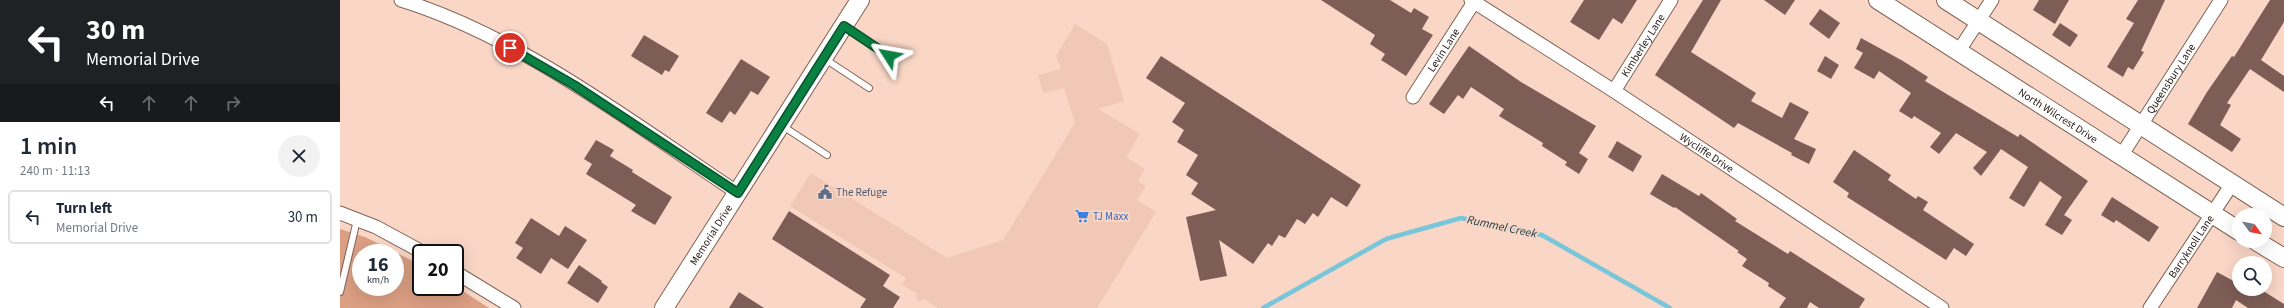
<!DOCTYPE html>
<meta charset="utf-8">
<style>
body{margin:0;font-family:"Source Sans 3",sans-serif;background:#f2f2f3;color:#1f2937;height:100vh;display:flex;flex-direction:column;font-size:15px;white-space:nowrap}
*{box-sizing:border-box;margin:0}
p{font-size:13px;color:#747a83}
.icon{flex:none;width:22px;height:22px;fill:none;stroke:currentColor;stroke-width:2;stroke-linecap:round;stroke-linejoin:round}
.map{position:relative;flex:1;overflow:hidden}
.side{display:flex;flex-direction:column;background:#fff;width:340px}
.side>*{flex:none}
.banner{background:#202124;color:#fff;overflow:hidden}
.needle{width:26px;rotate:123deg}
.tools{position:absolute;left:1892px;top:208px;display:grid;gap:8px}
.tools a{display:grid;place-items:center;width:40px;height:40px;border-radius:50%;background:#fff;box-shadow:0 4px 16px #0002;font-size:20px}
.speed{position:absolute;left:12px;top:244px;display:flex;gap:8px;font-size:20px;font-weight:700;text-align:center}
.speed>*{display:grid;place-content:center;width:52px;height:52px;border-radius:50%;background:#fff;box-shadow:0 4px 16px #0002;line-height:1}
.speed small{font-size:10px;font-weight:400}
.speed .limit{border:2px solid #111;border-radius:6px;background:#fff;color:#111}
.pin{position:absolute;display:grid;place-items:center;width:34px;height:34px;color:#fff;margin:-17px;border:2px solid #fff;border-radius:50%;box-shadow:0 1px 4px #0007}
.me{position:absolute;width:44px;margin:-22px;rotate:304deg;stroke-linejoin:round;filter:drop-shadow(0 0 3px #0008)}
.turn{display:flex;align-items:center;gap:14px;height:84px;padding:0 20px;font-size:18px}
.turn .icon{width:52px;height:52px;stroke-width:2.5}
.turn b{display:block;font-size:28px;line-height:34px}
.lanes{display:flex;align-items:center;height:38px;padding:0 20px;background:#0003;justify-content:center;gap:20px;direction:ltr}
.lanes .off{opacity:.35}
.round{display:grid;place-items:center;flex:none;width:42px;height:42px;border-radius:21px;background:#f2f2f3}
.summary{display:flex;align-items:center;justify-content:space-between;height:68px;padding:0 20px}
h1{font-size:24px;font-weight:600;line-height:30px}
ul{padding:0;list-style:none}
li{display:flex;align-items:center;gap:12px;height:54px;margin:0 8px 6px;padding:0 12px;border:2px solid #e0e1e3;border-radius:6px}
li div{flex:1}
li b{display:block;font-size:15px}
li em{font-style:normal}
main{display:flex;flex:1;min-height:0}
.map>svg:first-child{display:block}
</style>
<main>
<section class="side">
<div class="banner">
<div class="turn"><svg class="icon" aria-label="left" viewBox="0 0 24 24"><path d="M17 20v-9H6M10 6l-5 5 5 5"/></svg><div><b>30 m</b>Memorial Drive</div></div>
<div class="lanes"><svg class="icon" aria-label="left" viewBox="0 0 24 24"><path d="M17 20v-9H6M10 6l-5 5 5 5"/></svg><svg class="icon off" aria-label="ahead" viewBox="0 0 24 24"><path d="M12 20V5M6 11l6-6 6 6"/></svg><svg class="icon off" aria-label="ahead" viewBox="0 0 24 24"><path d="M12 20V5M6 11l6-6 6 6"/></svg><svg class="icon off" aria-label="right" viewBox="0 0 24 24"><path d="M7 20v-9h11M14 6l5 5-5 5"/></svg></div>
</div>
<div class="summary"><div><h1>1 min</h1><p>240 m · 11:13</p></div><a class="round"><svg class="icon" aria-label="close" viewBox="0 0 24 24"><path d="M6 6l12 12M18 6L6 18"/></svg></a></div>
<ul>
<li><svg class="icon" aria-label="left" viewBox="0 0 24 24"><path d="M17 20v-9H6M10 6l-5 5 5 5"/></svg><div><b>Turn left</b><p>Memorial Drive</p></div><em>30 m</em></li>
</ul>
</section>
<div class="map">
<svg width="1944" height="308" viewBox="0 0 1944 308">
<rect width="100%" height="100%" fill="#f9d6c6"/>
<path fill="#f1c8b5" d="M735,24L767,44L784,101L758,109L800,134L786,157L805,169L798,181L806,186L797,200L816,212L757,308H598L584,299L578,301L576,293L562,285L566,278L450,206L471,173L607,258L663,240L735,123L724,88L703,93L698,75L721,69L716,56Z"/>
<path fill="#db9f83" fill-rule="evenodd" d="M0,229L25,237L81,265V287L115,286L149,308H0ZM21,253H55V287H21Z"/>
<g fill="none" stroke-linecap="round" stroke-linejoin="round">
<path stroke="#77c6da" stroke-width="4.5" d="M923,308L1046,239L1121,218L1202,235L1330,308"/>
</g>
<g fill="#7d5d56">
<path d="M981,0H1050L1071,13L1074,8L1089,17L1082,29L1093,35L1066,76L1041,60L1045,54L1030,44L1035,35Z"/>
<path d="M1244,0H1297L1282,24L1273,18L1259,40L1230,22Z"/>
<path d="M1363,0H1381L1351,52L1416,93L1411,101L1442,118L1450,102L1469,112L1454,139L1476,149L1469,164L1451,155L1452,153L1398,123L1394,128L1315,75Z"/>
<path d="M1424,0H1455L1445,15Z"/>
<path d="M1699,0H1729L1715,24L1693,10Z"/>
<path d="M1798,0H1825L1801,51L1804,52L1793,70L1788,67L1783,77L1767,67L1794,23L1786,19Z"/>
<path d="M1930,0H1944V22L1921,60L1944,76V92L1910,69L1887,103L1891,105L1880,125L1901,139L1892,152L1848,124L1867,92L1892,56L1894,57Z"/>
<path d="M1480,9L1500,23L1489,39L1469,24Z"/>
<path d="M1720,23L1738,35L1730,47L1712,35Z"/>
<path d="M304,35L339,56L329,72L325,70L322,75L291,56Z"/>
<path d="M1521,38L1563,61L1588,77L1585,81L1640,114L1678,137L1680,134L1748,181L1724,215L1732,220L1722,235L1705,225L1722,197L1700,181L1684,207L1669,198L1688,167L1661,149L1641,176L1633,168L1647,152L1616,133L1599,154L1590,147L1601,133L1574,116L1572,119L1559,111L1571,93L1539,71L1534,79L1514,68L1523,53L1516,49Z"/>
<path d="M1129,46L1181,82L1256,126L1239,153L1248,159L1239,174L1225,165L1227,162L1202,146L1203,143L1159,116L1164,109L1131,87L1123,99L1118,95L1104,114L1089,104Z"/>
<path d="M821,56L1021,185L1007,207L991,197L978,217L973,213L965,224L957,219L945,238L939,235L932,246L928,243L913,264L879,240L887,276L860,281L846,217L876,210L851,194L858,183L846,175L858,155L837,142L844,130L832,122L845,103L806,78Z"/>
<path d="M1485,56L1499,65L1491,79L1477,71Z"/>
<path d="M401,59L430,77L418,95L411,91L395,115L390,111L382,123L366,113Z"/>
<path d="M256,140L274,150L270,156L293,170L292,172L332,197L315,225L291,211L296,205L246,174L252,164L244,159Z"/>
<path d="M1277,141L1302,156L1293,172L1268,157Z"/>
<path d="M1514,150L1551,175L1548,180L1576,199L1578,196L1588,202L1583,210L1634,244L1626,256L1614,248L1606,260L1507,197L1509,193L1493,182Z"/>
<path d="M1322,174L1359,196L1361,193L1397,219L1395,221L1448,254L1450,251L1525,299L1519,308H1479L1470,302L1467,308H1439L1446,298L1428,286L1429,283L1402,266L1407,259L1397,252L1399,251L1335,207L1334,208L1310,194Z"/>
<path d="M1772,197L1819,227L1809,242L1776,220L1774,223L1761,215Z"/>
<path d="M449,211L550,275L543,286L560,297L553,308H520L526,299L432,239Z"/>
<path d="M191,218L219,236L225,226L247,240L228,269L211,258L201,274L176,258L183,248L175,243Z"/>
<path d="M239,265L262,281L261,282L268,287L258,303L227,283Z"/>
<path d="M1877,272L1899,284V289H1920L1944,304V308H1908L1896,300L1892,308H1857Z"/>
<path d="M399,292L424,308H389Z"/>
</g>
<g fill="none" stroke-linecap="round" stroke-linejoin="round">
<defs>
<g id="lane">
<path d="M506,27L549,57"/>
<path d="M485,59L529,88"/>
<path d="M441,125L487,155"/>
<path d="M0,292L17,220"/>
</g>
<g id="street">
<path d="M61,0C181,37 294,124 398,193"/>
<path id="s1" d="M1131,0L1274,91L1602,308"/>
<path d="M1618,52L1652,0"/>
<path id="s2" d="M1274,91L1331,0"/>
<path id="s3" d="M1073,97L1134,2"/>
<path id="s4" d="M1781,156L1881,0"/>
<path d="M0,213L36,227L84,253"/>
<path d="M115,272L174,308"/>
<path id="s5" d="M1810,308L1892,184"/>
</g>
<g id="secondary">
<path id="s6" d="M1538,0L1899,231"/>
<path d="M1606,0L1944,217"/>
<path d="M1916,241L1944,258"/>
<path id="s7" d="M324,308L520,0"/>
</g>
</defs>
<use href="#lane" stroke="#816456" stroke-width="8"/>
<use href="#street" stroke="#816456" stroke-width="15"/>
<use href="#secondary" stroke="#816456" stroke-width="20"/>
<use href="#lane" stroke="#fff" stroke-width="6"/>
<use href="#street" stroke="#fff" stroke-width="13"/>
<use href="#secondary" stroke="#fff" stroke-width="18"/>
</g>
<g fill="none" stroke-linecap="round" stroke-linejoin="round">
<defs>
<path id="route" d="M170,48L234,85L398,193L504,26L549,56"/>
</defs>
<use href="#route" stroke="#07532c" stroke-width="10"/>
<use href="#route" stroke="#0b8043" stroke-width="7"/>
</g>
<defs>
<symbol id="civic-bare" viewBox="-9 -9 18 18"><path d="M-.6-6.5H3V-4.5H.6V-3L4-1V1h2V6H-6V1h2V-1L-.6-3ZM-1.2 2.5V6h2.4V2.5Z" fill="#5c6f8a" stroke="#f9d6c6" stroke-width="2.5" paint-order="stroke"/></symbol>
<symbol id="supermarket-bare" viewBox="-9 -9 18 18"><path d="M-6-5.5h2.5l.6 2H6L4.5 2H-2.5L-4.4-4H-6ZM-1.5 3.2a1.3 1.3 0 1 0 .1 0ZM3 3.2a1.3 1.3 0 1 0 .1 0Z" fill="#3f7fe0" stroke="#f9d6c6" stroke-width="2.5" paint-order="stroke"/></symbol>
</defs>
<g fill-rule="evenodd">
<use href="#civic-bare" x="475" y="182" width="20" height="20"/>
<use href="#supermarket-bare" x="732" y="206" width="20" height="20"/>
</g>
<g text-anchor="middle" dominant-baseline="central" stroke-width="4" stroke-linejoin="round" paint-order="stroke">
<g font-size="11" fill="#2c201a" stroke="#f9d6c6">
<text stroke="none"><textPath href="#s2" startOffset="54">Kimberley Lane</textPath></text>
<text stroke="none"><textPath href="#s3" startOffset="56">Levin Lane</textPath></text>
<text stroke="none"><textPath href="#s4" startOffset="92">Queensbury Lane</textPath></text>
<text stroke="none"><textPath href="#s6" startOffset="214">North Wilcrest Drive</textPath></text>
<text stroke="none"><textPath href="#s1" startOffset="281">Wycliffe Drive</textPath></text>
<text stroke="none"><textPath href="#s7" startOffset="87">Memorial Drive</textPath></text>
<text stroke="none"><textPath href="#s5" startOffset="74">Barryknoll Lane</textPath></text>
</g>
<g font-size="11" fill="#4e5e75" stroke="#f9d6c6" text-anchor="start">
<text x="496" y="192">The Refuge</text>
</g>
<g font-size="11" fill="#366cbe" stroke="#f9d6c6" text-anchor="start">
<text x="753" y="216">TJ Maxx</text>
</g>
<g font-size="12" font-style="italic" fill="#143a42" stroke="#f9d6c6">
<text transform="translate(1162 227) rotate(12)">Rummel Creek</text>
</g>
</g>
</svg>
<div class="tools">
<a><svg class="needle" viewBox="-14 -14 28 28"><path d="M0-13l5 13h-10z" fill="#e53935"/><path d="M0 13l5-13h-10z" fill="#747a83"/></svg></a>
<a><svg class="icon" aria-label="search" viewBox="0 0 24 24"><circle cx="10" cy="10" r="6"/><path d="M15 15l6 6"/></svg></a>
</div>
<div class="speed"><div>16<small>km/h</small></div><div class="limit">20</div></div>
<div class="pin" style="left:170px;top:48px;background:#d93025"><svg class="icon" aria-label="arrive" viewBox="0 0 24 24"><path d="M6 21V4h12l-3 4 3 4H6"/></svg></div>
<svg class="me" style="left:549px;top:56px" viewBox="-20 -20 40 40"><path d="M0-17L14 15 0 8-14 15z" fill="#0b8043" stroke="#fff" stroke-width="4"/></svg>
</div>
</main>
